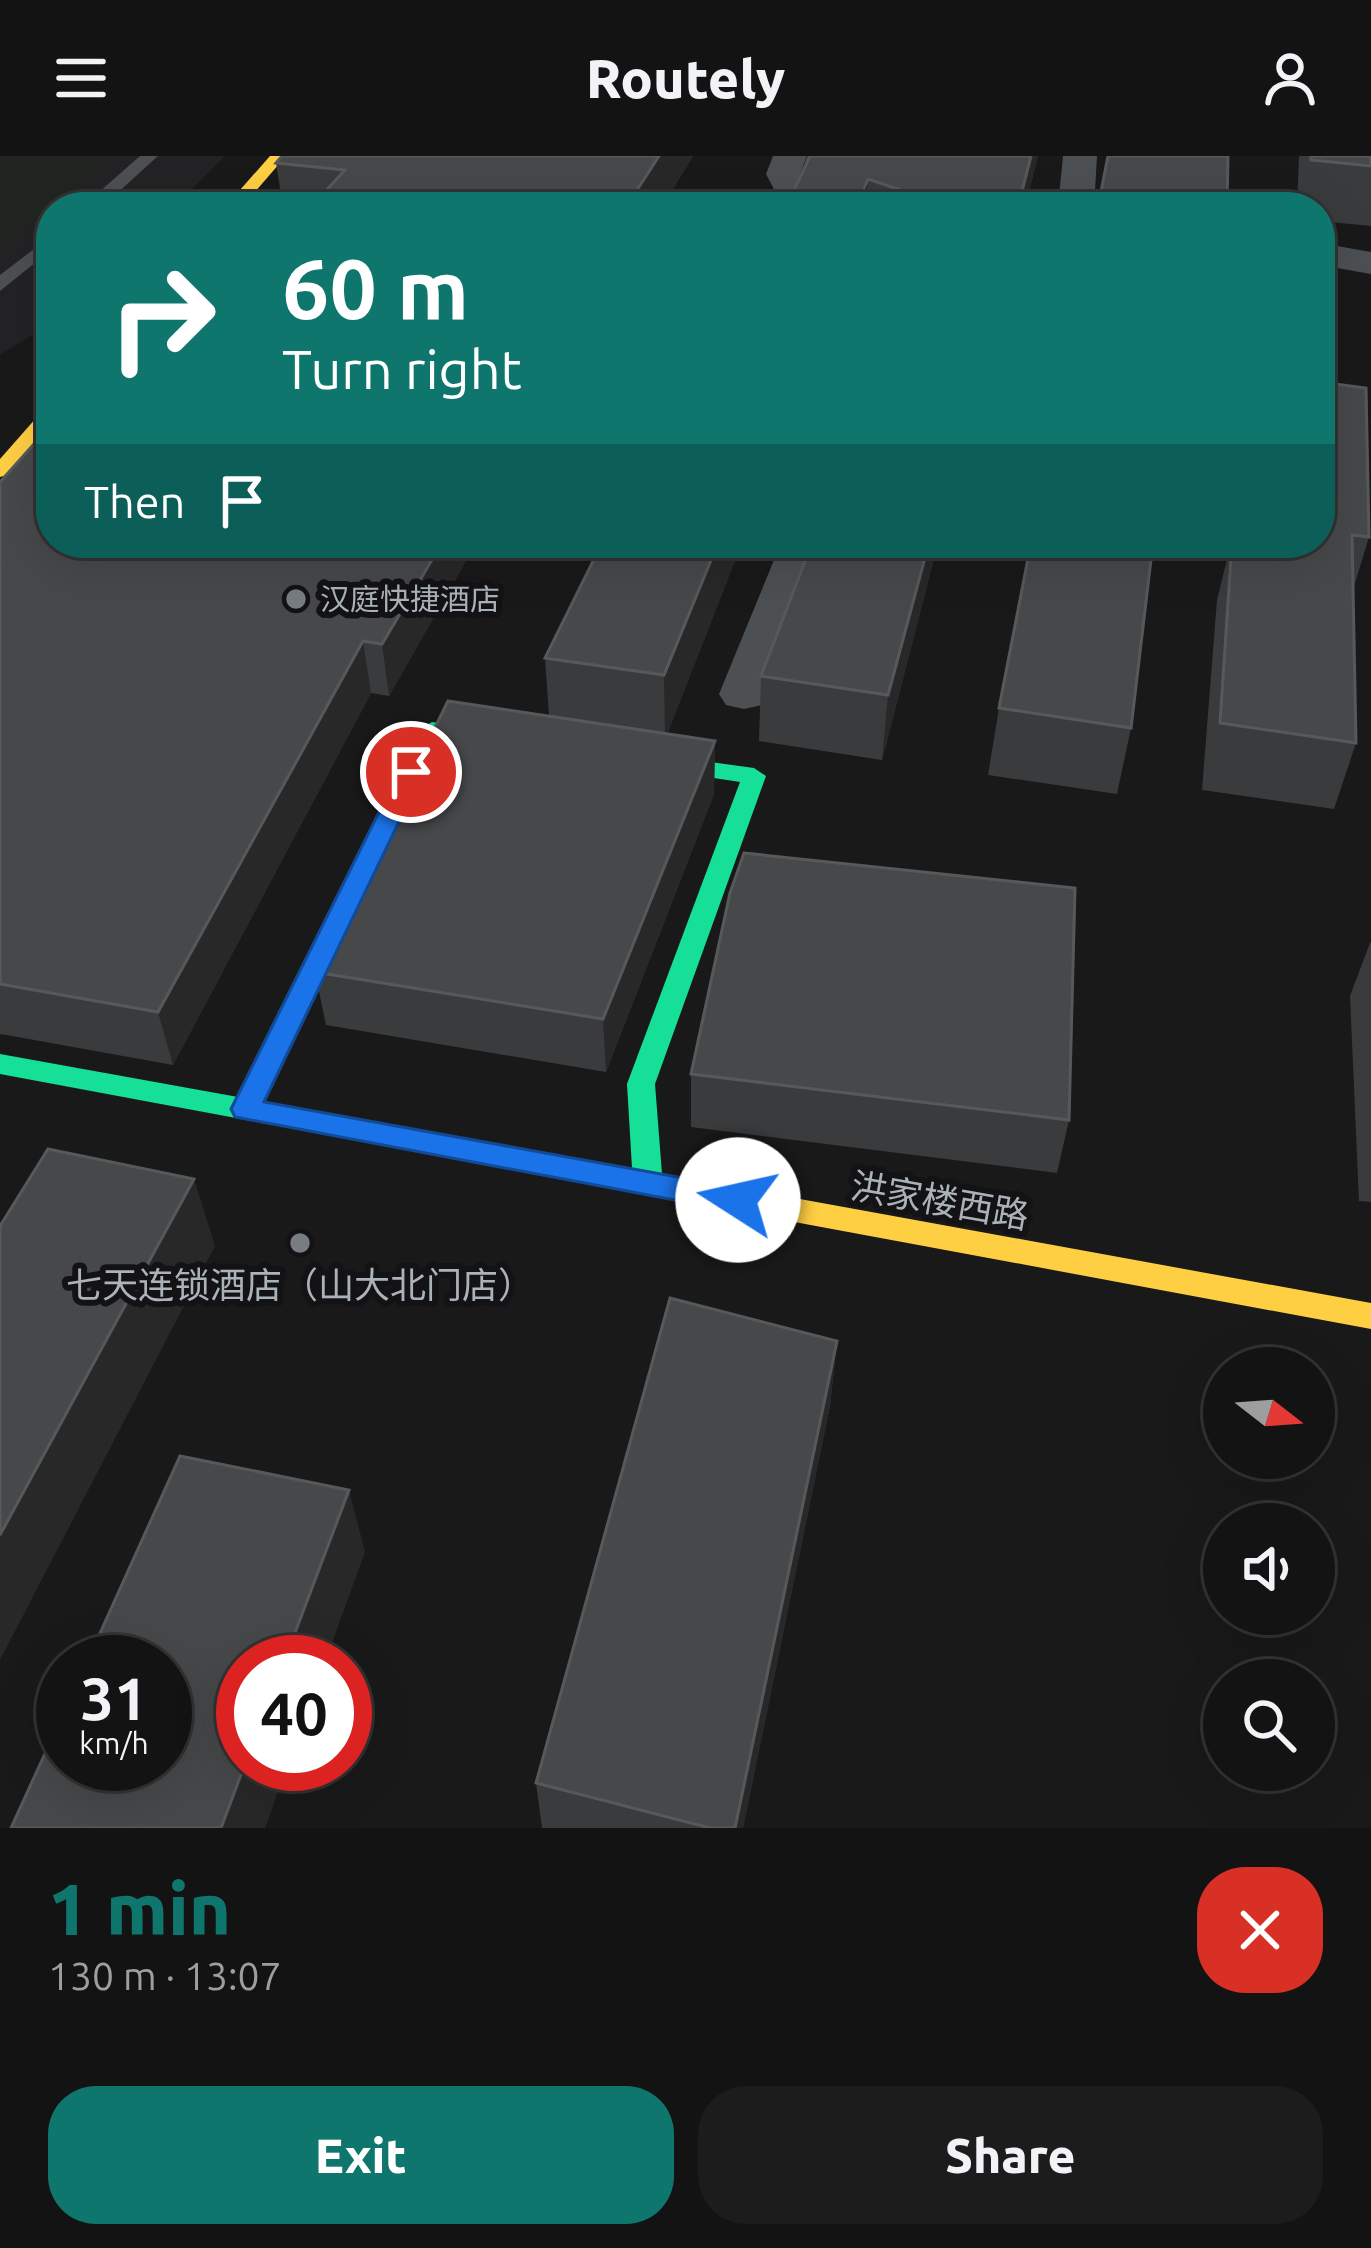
<!DOCTYPE html>
<meta charset="utf-8">
<style>
body{margin:0;font-family:Ubuntu,"Noto Sans SC",sans-serif;background:#1c1c1c;color:#f1f3f6;height:100vh;display:flex;flex-direction:column;font-size:45px;white-space:nowrap}
*{box-sizing:border-box;margin:0}
p{font-size:39px;color:#9d9ea0}
.icon{flex:none;width:66px;height:66px;fill:none;stroke:currentColor;stroke-width:2;stroke-linecap:round;stroke-linejoin:round}
.map{position:relative;height:1672px;overflow:hidden}
.details{display:flex;flex-direction:column;background:#131313;flex:1}
.details>*{flex:none}
.guide{position:absolute;left:36px;top:36px;width:1299px;height:366px;border-radius:48px;box-shadow:0 12px 48px #0002,0 0 0 3px #323233;background:#0f766e;color:#fff;overflow:hidden}
.needle{width:78px;rotate:107deg}
.buttons{position:absolute;left:1203px;top:1191px;display:grid;gap:24px}
.buttons a{display:grid;place-items:center;width:132px;height:132px;border-radius:50%;background:#131313;box-shadow:0 12px 48px #0002,0 0 0 3px #323233;font-size:60px}
.speed{position:absolute;left:36px;top:1479px;display:flex;gap:24px;font-size:60px;font-weight:700;text-align:center}
.speed>*{display:grid;place-content:center;width:156px;height:156px;border-radius:50%;background:#131313;box-shadow:0 12px 48px #0002,0 0 0 3px #323233;line-height:1}
.speed small{font-size:30px;font-weight:400}
.speed .limit{border:18px solid #d22;background:#fff;color:#111}
.pin{position:absolute;display:grid;place-items:center;width:102px;height:102px;color:#fff;margin:-51px;border:6px solid #fff;border-radius:50%;box-shadow:0 3px 12px #0007}
.me{position:absolute;width:132px;margin:-66px;rotate:280deg;stroke-linejoin:round;filter:drop-shadow(0 0 9px #0008)}
.turn{display:flex;align-items:center;gap:42px;height:252px;padding:0 48px;font-size:54px}
.turn .icon{width:156px;height:156px;stroke-width:2.5}
.turn b{display:block;font-size:84px;line-height:102px}
.then{display:flex;align-items:center;height:114px;padding:0 48px;background:#0003;gap:24px;font-size:45px}
.round{display:grid;place-items:center;flex:none;width:126px;height:126px;border-radius:48px;background:#1c1c1c}
.overview{display:flex;align-items:center;justify-content:space-between;height:204px;padding:0 48px}
h1{font-size:72px;font-weight:800;line-height:90px;color:#0f766e}
.action{display:flex;gap:24px;margin-top:auto;padding:24px 48px}
.action a{flex:1;height:138px;border-radius:48px;background:#0f766e;color:#fff;font-size:48px;font-weight:800;line-height:138px;text-align:center}
.action a+a{background:#1c1c1c;color:#f1f3f6}
header{display:flex;justify-content:space-between;align-items:center;height:156px;padding:0 48px;background:#131313;font-size:54px;font-weight:800}
.map>svg:first-child{display:block}
</style>
<header><svg class="icon" aria-label="menu" viewBox="0 0 24 24"><path d="M4 6h16M4 12h16M4 18h16"/></svg>Routely<svg class="icon" aria-label="person" viewBox="0 0 24 24"><circle cx="12" cy="8" r="4"/><path d="M4 21q1-7 8-7t8 7"/></svg></header>
<div class="map">
<svg width="1371" height="1672" viewBox="0 0 1371 1672">
<rect width="100%" height="100%" fill="#191919"/>
<path fill="#232325" d="M0,0H225L174,51H51V167L0,199Z"/>
<path fill="#20261f" d="M0,0H110L0,91Z"/>
<g fill="none" stroke-linecap="round" stroke-linejoin="round">
<g fill="#4d5052" fill-rule="evenodd">
<path d="M140,0H158L102,51H82Z"/>
<path d="M51,80V94L0,135V119Z"/>
</g>
<g fill="#4d5052" fill-rule="evenodd">
<path d="M773,0H807L800,18L804,27L936,40L949,43L954,51H834L779,43L766,18Z"/>
<path d="M1063,0H1097L1094,51H1058Z"/>
<path d="M1320,87L1371,96V118L1320,109Z"/>
<path d="M781,387H827L769,538L762,549L744,553L726,549L719,538Z"/>
</g>
<path fill="#16e098" fill-rule="evenodd" d="M432,566L521,579L533,586L521,593L440,581L264,946L632,1012L627,928L740,626L623,608L611,601L623,594L754,612L766,620L655,928L662,1018L789,1041L800,1044L804,1053L800,1062L789,1065L0,918V898L238,941L420,573Z"/>
<g fill="#ffcf43" fill-rule="evenodd">
<path d="M270,0H286L242,51H225Z"/>
<path d="M51,251V269L7,319L0,321V303L44,253Z"/>
<path d="M789,1041L1371,1147V1173L789,1065L778,1062L774,1053L778,1044Z"/>
</g>
</g>
<g fill="#3a3b3c">
<path d="M282,0H693L662,51H283L276,7Z"/>
<path d="M806,0H1038L1025,51H786L805,10Z"/>
<path d="M1299,0H1371V70L1320,65V51H1297Z"/>
<path d="M1320,226L1369,381L1353,434L1356,587L1334,653L1202,634L1217,444L1231,387H1320Z"/>
<path d="M0,326L51,387H476L389,540L371,537L173,909L1,878L0,879Z"/>
<path d="M602,387H742L667,578L715,585L714,638L606,916L326,869L315,816L549,560L545,502Z"/>
<path d="M938,387L882,604L759,585L761,520Z"/>
<path d="M999,552L1131,572L1117,638L988,619Z"/>
<path d="M1370,787H1371V1046L1359,1045L1350,840Z"/>
<path d="M691,918L1069,964L1057,1017L691,971Z"/>
<path d="M837,1185L830,1250L743,1672H542L536,1627Z"/>
</g>
<g fill="#282829">
<path d="M659,0H693L662,51H626Z"/>
<path d="M1031,0H1038L1025,51H1018Z"/>
<path d="M868,23L866,51H856Z"/>
<path d="M442,387H476L389,540L382,488Z"/>
<path d="M718,387H742L665,584L664,519Z"/>
<path d="M929,387H938L882,604L888,539Z"/>
<path d="M363,485L371,537L173,909L158,856Z"/>
<path d="M715,585L714,638L606,916L603,863Z"/>
<path d="M194,1023L215,1090L0,1504V1379Z"/>
<path d="M837,1185L830,1250L743,1672H735Z"/>
<path d="M349,1334L365,1396L325,1506H284Z"/>
<path d="M245,1608H288L265,1672H221Z"/>
</g>
<g fill="#47484a" stroke="#56595b" stroke-width="3">
<path d="M282,0H659L626,51H311L345,14L276,7Z"/>
<path d="M810,0H1031L1018,51H927L930,44L868,23L856,51H786Z"/>
<path d="M1108,0H1228L1227,51H1098Z"/>
<path d="M1311,0H1371V10L1311,4Z"/>
<path d="M1320,226L1366,232L1369,381L1352,379L1356,587L1220,567L1232,387H1320Z"/>
<path d="M51,269V387H442L382,488L363,485L158,856L0,828V326Z"/>
<path d="M602,387H718L664,519L545,502Z"/>
<path d="M812,387H929L888,539L761,520Z"/>
<path d="M1031,387H1153L1131,572L999,552Z"/>
<path d="M448,545L715,585L603,863L315,816Z"/>
<path d="M744,697L1075,732L1069,964L691,918L730,737Z"/>
<path d="M48,993L194,1023L0,1379V1070Z"/>
<path d="M670,1142L837,1185L735,1672H710L536,1627Z"/>
<path d="M180,1300L349,1334L284,1506H243V1608H245L221,1672H11L63,1558V1608H165V1506H87Z"/>
</g>
<path fill="#1a73e8" stroke="#114b97" stroke-width="3" d="M411,608L423,616L264,946L738,1032L749,1035L753,1044L749,1053L738,1056L235,961L231,953L399,616Z"/>
<g fill="#787d81" stroke="#131315" stroke-width="4.5">
<circle cx="296" cy="443" r="12"/>
<circle cx="300" cy="1087" r="12"/>
</g>
<g text-anchor="middle" dominant-baseline="central" stroke-width="12" stroke-linejoin="round" paint-order="stroke">
<g font-size="30" fill="#abb3b9" stroke="#131315" text-anchor="start">
<text x="320" y="443">汉庭快捷酒店</text>
</g>
<g font-size="36" fill="#abb3b9" stroke="#131315">
<text transform="translate(940 1044) rotate(10)">洪家楼西路</text>
</g>
<g font-size="36" fill="#abb3b9" stroke="#131315">
<text x="300" y="1128">七天连锁酒店（山大北门店）</text>
</g>
</g>
</svg>
<div class="buttons">
<a><svg class="needle" viewBox="-14 -14 28 28"><path d="M0-13l5 13h-10z" fill="#e53935"/><path d="M0 13l5-13h-10z" fill="#9d9ea0"/></svg></a>
<a><svg class="icon" aria-label="sound" viewBox="0 0 24 24"><path d="M4 9h4l5-4v14l-5-4H4zM17 9q2 3 0 6"/></svg></a>
<a><svg class="icon" aria-label="search" viewBox="0 0 24 24"><circle cx="10" cy="10" r="6"/><path d="M15 15l6 6"/></svg></a>
</div>
<div class="speed"><div>31<small>km/h</small></div><div class="limit">40</div></div>
<div class="pin" style="left:411px;top:616px;background:#d93025"><svg class="icon" aria-label="arrive" viewBox="0 0 24 24"><path d="M6 21V4h12l-3 4 3 4H6"/></svg></div>
<svg class="me" style="left:738px;top:1044px" viewBox="-20 -20 40 40"><circle r="19" fill="#fff"/><path d="M0-13L10 11 0 6-10 11z" fill="#1a73e8"/></svg>
<div class="guide">
<div class="turn"><svg class="icon" aria-label="right" viewBox="0 0 24 24"><path d="M7 20v-9h11M14 6l5 5-5 5"/></svg><div><b>60 m</b>Turn right</div></div>
<div class="then">Then<svg class="icon" aria-label="arrive" viewBox="0 0 24 24"><path d="M6 21V4h12l-3 4 3 4H6"/></svg></div>
</div>
</div>
<section class="details">
<div class="overview"><div><h1>1 min</h1><p>130 m · 13:07</p></div><a class="round" style="background:#d93025;color:#fff"><svg class="icon" aria-label="close" viewBox="0 0 24 24"><path d="M6 6l12 12M18 6L6 18"/></svg></a></div>
<div class="action"><a>Exit</a><a>Share</a></div>
</section>
